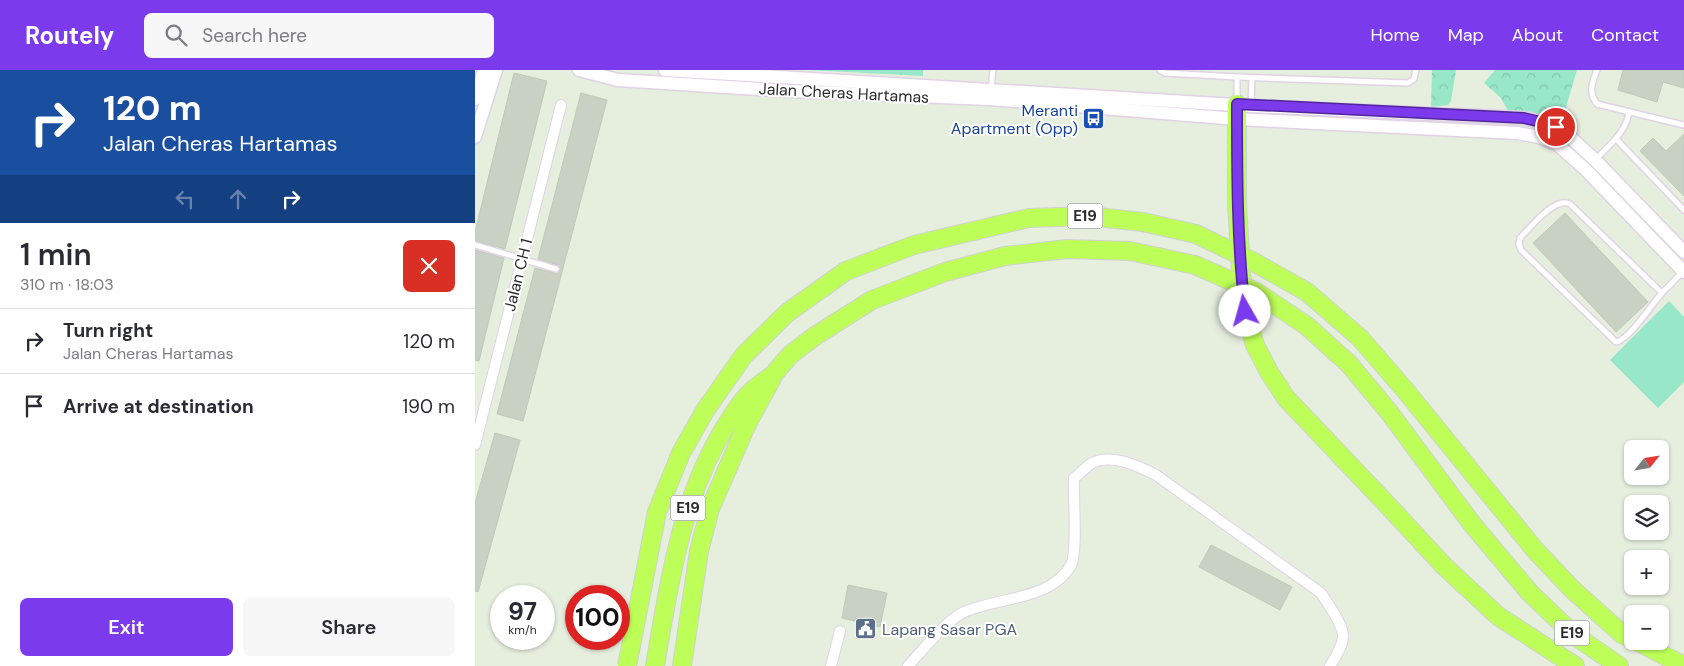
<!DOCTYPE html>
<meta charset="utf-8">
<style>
body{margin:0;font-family:"DM Sans",sans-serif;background:#f7f7f7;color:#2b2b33;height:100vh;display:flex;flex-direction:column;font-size:19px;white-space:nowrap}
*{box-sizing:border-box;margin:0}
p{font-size:16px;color:#7c7c81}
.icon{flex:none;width:28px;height:28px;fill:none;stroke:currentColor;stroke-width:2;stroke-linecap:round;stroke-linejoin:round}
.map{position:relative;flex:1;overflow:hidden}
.drawer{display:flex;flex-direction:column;background:#fff;width:475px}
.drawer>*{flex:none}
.guide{background:#1a4fa0;color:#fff;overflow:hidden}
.needle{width:32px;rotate:60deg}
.tools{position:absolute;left:1149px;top:370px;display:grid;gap:10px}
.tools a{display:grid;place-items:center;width:45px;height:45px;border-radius:8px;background:#fff;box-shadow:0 1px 4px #0004;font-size:25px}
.speed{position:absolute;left:15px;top:515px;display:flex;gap:10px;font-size:25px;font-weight:700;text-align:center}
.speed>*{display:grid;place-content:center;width:65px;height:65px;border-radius:50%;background:#fff;box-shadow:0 1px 4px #0004;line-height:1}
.speed small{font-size:12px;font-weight:400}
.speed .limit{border:8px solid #d22;background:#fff;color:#111}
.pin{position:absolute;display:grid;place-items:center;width:42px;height:42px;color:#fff;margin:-21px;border:2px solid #fff;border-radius:50%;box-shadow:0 1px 5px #0007}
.me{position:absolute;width:55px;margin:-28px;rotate:353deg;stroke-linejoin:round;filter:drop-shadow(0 0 4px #0008)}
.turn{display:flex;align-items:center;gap:18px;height:105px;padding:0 20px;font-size:22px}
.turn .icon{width:65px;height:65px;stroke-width:2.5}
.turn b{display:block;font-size:35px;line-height:42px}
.lanes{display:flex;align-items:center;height:48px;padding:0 20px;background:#0003;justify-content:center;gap:25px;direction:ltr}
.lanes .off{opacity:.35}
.round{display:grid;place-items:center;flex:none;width:52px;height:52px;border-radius:8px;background:#f7f7f7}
.head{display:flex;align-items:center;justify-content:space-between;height:85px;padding:0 20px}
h1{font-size:30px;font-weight:600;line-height:38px}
.primary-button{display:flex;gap:10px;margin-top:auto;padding:10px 20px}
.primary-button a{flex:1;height:58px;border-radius:8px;background:#7c3aed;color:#fff;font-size:20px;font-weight:600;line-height:58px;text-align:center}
.primary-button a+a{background:#f7f7f7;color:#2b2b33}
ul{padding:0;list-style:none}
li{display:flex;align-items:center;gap:15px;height:65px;padding:0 20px;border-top:1px solid #e1e1e2}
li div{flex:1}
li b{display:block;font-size:19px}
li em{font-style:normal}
header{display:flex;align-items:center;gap:30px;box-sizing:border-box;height:70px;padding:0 25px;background:#7c3aed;color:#fff}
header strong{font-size:24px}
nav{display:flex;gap:28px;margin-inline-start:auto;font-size:18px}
.search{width:350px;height:45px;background:#f7f7f7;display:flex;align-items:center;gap:12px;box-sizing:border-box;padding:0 18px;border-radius:8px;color:#7c7c81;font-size:19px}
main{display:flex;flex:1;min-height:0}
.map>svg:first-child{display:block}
</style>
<header>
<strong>Routely</strong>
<div class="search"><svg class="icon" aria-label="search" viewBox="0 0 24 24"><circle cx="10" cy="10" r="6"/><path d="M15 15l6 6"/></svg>Search here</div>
<nav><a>Home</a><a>Map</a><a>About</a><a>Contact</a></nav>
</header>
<main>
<section class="drawer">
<div class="guide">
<div class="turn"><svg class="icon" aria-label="right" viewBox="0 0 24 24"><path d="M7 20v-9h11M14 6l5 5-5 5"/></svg><div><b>120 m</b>Jalan Cheras Hartamas</div></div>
<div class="lanes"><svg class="icon off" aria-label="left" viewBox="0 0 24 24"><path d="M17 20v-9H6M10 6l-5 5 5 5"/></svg><svg class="icon off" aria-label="ahead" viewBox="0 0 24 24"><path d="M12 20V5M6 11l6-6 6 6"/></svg><svg class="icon" aria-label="right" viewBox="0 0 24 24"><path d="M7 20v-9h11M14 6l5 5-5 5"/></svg></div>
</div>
<div class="head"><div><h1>1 min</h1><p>310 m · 18:03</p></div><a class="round" style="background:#d93025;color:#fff"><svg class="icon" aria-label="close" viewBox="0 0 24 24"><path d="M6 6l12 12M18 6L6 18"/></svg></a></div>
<ul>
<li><svg class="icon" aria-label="right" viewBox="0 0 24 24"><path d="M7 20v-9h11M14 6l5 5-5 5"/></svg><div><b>Turn right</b><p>Jalan Cheras Hartamas</p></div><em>120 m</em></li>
<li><svg class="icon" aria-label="arrive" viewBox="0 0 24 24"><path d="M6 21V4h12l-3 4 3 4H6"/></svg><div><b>Arrive at destination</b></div><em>190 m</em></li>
</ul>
<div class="primary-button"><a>Exit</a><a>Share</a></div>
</section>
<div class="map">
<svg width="1209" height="596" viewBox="0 0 1209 596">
<defs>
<pattern id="grass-tufts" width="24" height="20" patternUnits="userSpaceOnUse" patternTransform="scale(1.25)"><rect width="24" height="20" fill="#98e7c9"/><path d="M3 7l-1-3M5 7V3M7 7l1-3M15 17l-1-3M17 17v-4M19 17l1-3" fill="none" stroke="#83c6ad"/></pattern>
<pattern id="forest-crowns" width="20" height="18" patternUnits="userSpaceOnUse" patternTransform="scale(1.25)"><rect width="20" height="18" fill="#98e7c9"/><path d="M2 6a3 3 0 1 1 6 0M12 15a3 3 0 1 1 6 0" fill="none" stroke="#83c6ad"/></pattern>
</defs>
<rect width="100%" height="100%" fill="#e6eede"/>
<path fill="url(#grass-tufts)" d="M334,0H448V6Z"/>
<g fill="url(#forest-crowns)">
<path d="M957,0H981L976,31L973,35L956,37Z"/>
<path d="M1020,0H1102L1088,47L1033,41L1026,28L1009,13Z"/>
</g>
<path fill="#98e7c9" d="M1194,231L1209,247V312L1183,338L1135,290Z"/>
<g fill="#c8d1c3" stroke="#bfcab7">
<path d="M1148,0H1209V18L1188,12L1182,32L1143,20Z"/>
<path d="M39,3L72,11L30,179L0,171V162Z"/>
<path d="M106,23L132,30L48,351L22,344L60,198L80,203L84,202L85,200L83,195L63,189Z"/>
<path d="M1209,64V126L1165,81L1178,68L1191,81Z"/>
<path d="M1090,143L1173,232L1141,262L1058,173Z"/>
<path d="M0,180L29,188L4,291L0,290Z"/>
<path d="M20,363L45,370L3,522L0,521V433Z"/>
<path d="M736,475L817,517L805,540L724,497Z"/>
<path d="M373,515L412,523L405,557L367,548Z"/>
</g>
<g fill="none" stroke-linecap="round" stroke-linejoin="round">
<defs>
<g id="service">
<path d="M685,0L690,3L762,7L933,13L939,9L941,0"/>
<path d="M1122,0C1117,13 1113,22 1122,34L1209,55"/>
<path d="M516,19L518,0"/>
<path d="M762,31V7"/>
<path d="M776,36L777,8"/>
<path d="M1142,70L1209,140"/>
<path d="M1120,90C1134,75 1151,63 1154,42"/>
<path d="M0,175L81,199"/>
<path d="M1187,223L1095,134C1080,126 1056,157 1045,168L1044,174L1046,180L1141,272C1155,269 1177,234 1187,223C1194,216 1201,209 1207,202"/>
</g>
<g id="minor">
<path d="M0,375L86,35"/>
<path d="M356,596L365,561"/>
<path d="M433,596C446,582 471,551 487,543C521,527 576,531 596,495C603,481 598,427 599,408C605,404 611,397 617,393C637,383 663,396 681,405L846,523C853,534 868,554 868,566C868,576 860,588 855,596"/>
</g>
<g id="tertiary">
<path d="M104,0L143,10L159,11L314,21L515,29L762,49L1043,63L1064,67L1082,74L1111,100L1209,202"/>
<path d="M190,0L776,36L1049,48L1067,52L1081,57L1094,66L1120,90L1209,182"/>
<path d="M0,29L9,0"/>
<path d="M0,67L21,0"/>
</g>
<g id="motorway">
<path d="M762,34V133L766,202L770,241L780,275L794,302L811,328L829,347L921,444L969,496L1023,546L1100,596"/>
<path d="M1055,523L1099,565L1144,596"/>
<path d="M1162,571L1209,596"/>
<path d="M180,596C194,513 206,427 252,354C259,343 267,329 277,321C283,315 291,310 298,305"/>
<path d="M207,596L224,481L235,439L271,356L297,308"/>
</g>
</defs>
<use href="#service" stroke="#e1d3e5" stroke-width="8"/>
<use href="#minor" stroke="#e1d3e5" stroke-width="12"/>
<use href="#tertiary" stroke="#e1d3e5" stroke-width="15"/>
<use href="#motorway" stroke="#d1d1d1" stroke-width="20"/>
<use href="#service" stroke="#fff" stroke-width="5"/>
<use href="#minor" stroke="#fff" stroke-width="10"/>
<use href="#tertiary" stroke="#fff" stroke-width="12"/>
<use href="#motorway" stroke="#bdff58" stroke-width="18"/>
<defs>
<g id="motorway-bridge">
<path d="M298,305L315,285L340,266L397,230L470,202L530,186L592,179L655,181L720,195L781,222L832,256L874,294L914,342L997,454L1055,523"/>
<path d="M152,596L182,442L206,383L231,339L269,285L312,243L371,201L439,175L554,148L613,146L668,152L721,164L777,191L832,222L885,268L930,320L1060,480L1098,520L1147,564L1158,569"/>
</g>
</defs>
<use href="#motorway-bridge" stroke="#d1d1d1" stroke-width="20" stroke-linecap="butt"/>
<use href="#motorway-bridge" stroke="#bdff58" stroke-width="18"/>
</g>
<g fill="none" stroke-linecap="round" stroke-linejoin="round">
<defs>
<path id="route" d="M770,241C762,172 762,104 762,34L1049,48L1066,52L1081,57"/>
</defs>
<use href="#route" stroke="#51269a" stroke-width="12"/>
<use href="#route" stroke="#7c3aed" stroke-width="9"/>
</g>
<defs>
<symbol id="bus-square" viewBox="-11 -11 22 22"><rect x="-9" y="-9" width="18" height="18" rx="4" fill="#1a4fb4" stroke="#fff"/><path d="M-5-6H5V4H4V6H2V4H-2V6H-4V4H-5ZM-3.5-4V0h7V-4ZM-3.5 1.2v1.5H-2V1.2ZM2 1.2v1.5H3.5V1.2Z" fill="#fff"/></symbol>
<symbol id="civic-square" viewBox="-11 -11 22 22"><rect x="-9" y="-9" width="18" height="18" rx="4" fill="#5c6f8a" stroke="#fff"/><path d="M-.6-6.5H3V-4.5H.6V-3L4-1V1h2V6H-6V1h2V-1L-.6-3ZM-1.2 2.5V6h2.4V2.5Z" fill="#fff"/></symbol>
</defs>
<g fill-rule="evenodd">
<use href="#bus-square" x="606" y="36" width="25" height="25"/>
<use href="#civic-square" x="378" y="546" width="25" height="25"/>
</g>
<g text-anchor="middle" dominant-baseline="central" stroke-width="4" stroke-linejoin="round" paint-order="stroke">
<g fill="#fff" stroke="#6b6b6b" stroke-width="1">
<rect x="592.5" y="133.5" width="35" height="25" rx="4"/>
<rect x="195.5" y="425.5" width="35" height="25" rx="4"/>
<rect x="1079.5" y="550.5" width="35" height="25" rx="4"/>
</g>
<g font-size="15" font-weight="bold" fill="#2c2c2c">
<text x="610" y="146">E19</text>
<text x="213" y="438">E19</text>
<text x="1097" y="563">E19</text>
</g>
<g font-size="16" fill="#2c2c2c" stroke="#fff">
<text transform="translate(369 23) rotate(3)">Jalan Cheras Hartamas</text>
<text transform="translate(43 205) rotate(-76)">Jalan CH 1</text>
</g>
<g font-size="16" fill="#164399" stroke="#fff" text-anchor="end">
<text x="603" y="40">Meranti<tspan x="603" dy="18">Apartment (Opp)</tspan></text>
</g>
<g font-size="16" fill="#4e5e75" stroke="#fff" text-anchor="start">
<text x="407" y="559">Lapang Sasar PGA</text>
</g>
</g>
</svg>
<div class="tools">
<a><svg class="needle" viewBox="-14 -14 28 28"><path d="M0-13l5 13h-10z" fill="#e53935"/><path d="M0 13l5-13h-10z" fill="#7c7c81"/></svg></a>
<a><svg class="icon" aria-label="layers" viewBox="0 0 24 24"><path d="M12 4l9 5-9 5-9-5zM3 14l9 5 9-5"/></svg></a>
<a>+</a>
<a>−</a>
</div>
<div class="speed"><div>97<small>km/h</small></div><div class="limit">100</div></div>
<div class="pin" style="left:1081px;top:57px;background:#d93025"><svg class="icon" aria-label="arrive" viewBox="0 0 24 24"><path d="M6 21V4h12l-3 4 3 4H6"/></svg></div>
<svg class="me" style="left:770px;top:241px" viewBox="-20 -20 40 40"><circle r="19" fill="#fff"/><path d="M0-13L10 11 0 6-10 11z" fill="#7c3aed"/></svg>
</div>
</main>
